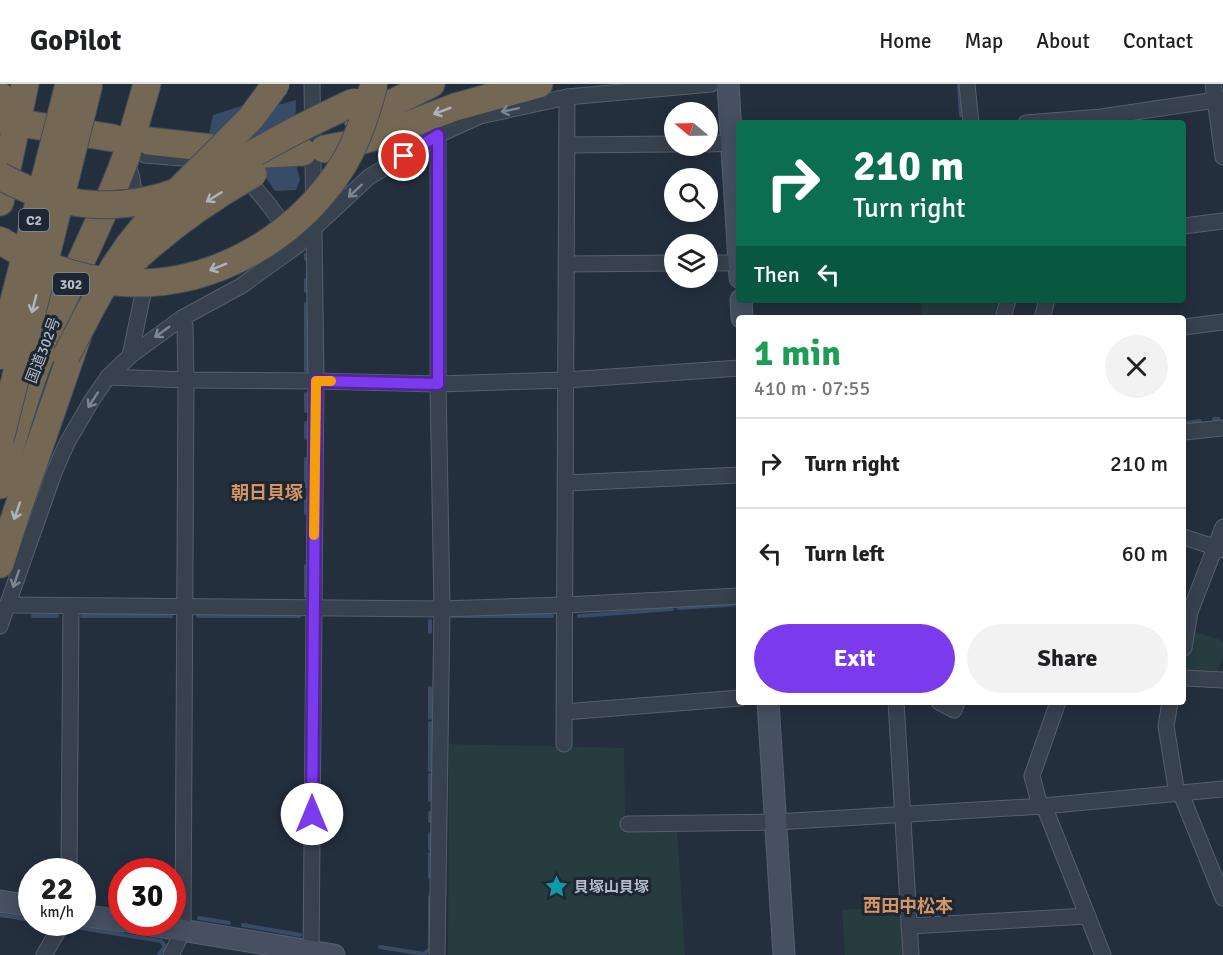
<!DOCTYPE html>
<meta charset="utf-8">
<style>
body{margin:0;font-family:Signika,"Noto Sans JP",sans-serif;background:#f2f2f2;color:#202124;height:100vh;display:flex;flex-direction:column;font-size:22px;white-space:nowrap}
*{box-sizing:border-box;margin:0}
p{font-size:20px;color:#757577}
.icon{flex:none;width:33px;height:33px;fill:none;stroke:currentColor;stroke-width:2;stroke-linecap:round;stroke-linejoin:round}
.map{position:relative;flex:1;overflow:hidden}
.details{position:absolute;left:736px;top:231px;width:450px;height:390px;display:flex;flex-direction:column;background:#fff;border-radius:6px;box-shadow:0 3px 15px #0003}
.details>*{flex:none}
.banner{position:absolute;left:736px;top:36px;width:450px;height:183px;border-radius:6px;box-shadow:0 3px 15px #0003;background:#0b6e4f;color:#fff;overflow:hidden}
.needle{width:39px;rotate:289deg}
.buttons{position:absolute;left:664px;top:18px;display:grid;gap:12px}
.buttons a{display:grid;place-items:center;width:54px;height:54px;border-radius:50%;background:#fff;box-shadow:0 3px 15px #0003;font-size:30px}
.speed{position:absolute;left:18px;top:774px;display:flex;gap:12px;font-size:30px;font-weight:700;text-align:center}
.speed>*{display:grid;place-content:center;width:78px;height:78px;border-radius:50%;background:#fff;box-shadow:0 3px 15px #0003;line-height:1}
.speed small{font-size:15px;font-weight:400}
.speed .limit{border:9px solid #d22;background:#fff;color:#111}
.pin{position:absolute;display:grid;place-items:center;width:51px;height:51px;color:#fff;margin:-26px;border:3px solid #fff;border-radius:50%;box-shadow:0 2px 6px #0007}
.me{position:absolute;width:66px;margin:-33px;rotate:0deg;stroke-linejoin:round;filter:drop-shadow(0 0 4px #0008)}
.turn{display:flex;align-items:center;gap:21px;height:126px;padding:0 18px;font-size:27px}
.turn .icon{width:78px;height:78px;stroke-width:2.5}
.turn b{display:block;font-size:42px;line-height:51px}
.then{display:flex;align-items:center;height:57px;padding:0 18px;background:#0003;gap:12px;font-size:22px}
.round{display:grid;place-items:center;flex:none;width:63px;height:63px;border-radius:32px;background:#f2f2f2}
.overview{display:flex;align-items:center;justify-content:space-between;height:102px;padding:0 18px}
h1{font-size:36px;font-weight:700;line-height:45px;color:#1e9e55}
.action{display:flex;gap:12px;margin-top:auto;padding:12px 18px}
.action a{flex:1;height:69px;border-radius:36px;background:#7c3aed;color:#fff;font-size:24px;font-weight:700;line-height:69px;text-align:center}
.action a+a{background:#f2f2f2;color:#202124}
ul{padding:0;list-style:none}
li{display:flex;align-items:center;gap:18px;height:90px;padding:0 18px;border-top:2px solid #e0e0e0}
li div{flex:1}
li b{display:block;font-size:22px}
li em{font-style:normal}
header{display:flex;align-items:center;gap:36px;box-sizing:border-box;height:84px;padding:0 30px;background:#fff;border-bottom:2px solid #e0e0e0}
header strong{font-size:28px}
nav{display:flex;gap:33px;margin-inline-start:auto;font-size:21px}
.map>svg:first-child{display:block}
</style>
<header>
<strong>GoPilot</strong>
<nav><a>Home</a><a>Map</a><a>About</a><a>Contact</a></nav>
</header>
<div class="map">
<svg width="1223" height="871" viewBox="0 0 1223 871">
<rect width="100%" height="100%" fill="#242f3e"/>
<g fill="#263c3f">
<path d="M921,216H998L993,234H922Z"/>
<path d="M1190,546L1223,557V571L1215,594L1184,592V576Z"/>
<path d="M449,660L624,664L625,746H677L685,871H448Z"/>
<path d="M900,822L903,871H845L842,826Z"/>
</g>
<g fill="#394c67">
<path d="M296,16L295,46L266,63L208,55L213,31L254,18L248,29Z"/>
<path d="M295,76L300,96L296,106L275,107L260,85Z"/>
</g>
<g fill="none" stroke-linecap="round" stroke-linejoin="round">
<g stroke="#394c67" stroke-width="4">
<path d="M959,1L961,31"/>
<path d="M306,175V171"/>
<path d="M306,196V207"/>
<path d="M306,220V286"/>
<path d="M306,327V310"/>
<path d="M1214,335H1218"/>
<path d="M306,339V354"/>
<path d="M1185,339L1200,337"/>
<path d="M306,375V402"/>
<path d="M306,429V414"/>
<path d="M306,482V512"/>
<path d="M679,524L740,520"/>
<path d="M33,532H57"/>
<path d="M82,532H171"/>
<path d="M198,532H299"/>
<path d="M452,532H552"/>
<path d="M579,532L672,525"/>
<path d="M430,548V537"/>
<path d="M430,634V604"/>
<path d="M430,639V686"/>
<path d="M430,691V716"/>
<path d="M430,729V737"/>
<path d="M430,750V765"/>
<path d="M430,770V793"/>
<path d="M0,831L32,836"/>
<path d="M199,834L229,839"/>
<path d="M47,838L49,839"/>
<path d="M243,841L300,851"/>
<path d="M75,843L161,857L165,862L159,871"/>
<path d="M380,863L424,870L430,865V813"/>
</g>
<defs>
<g id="street">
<path d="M967,0L971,39"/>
<path d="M1213,0L1223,73"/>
<path d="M1026,39L1101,33L1223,15"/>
<path d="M708,60L740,59"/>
<path d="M567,61L675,60"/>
<path d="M145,71L181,74"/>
<path d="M127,76L132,95L137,123"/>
<path d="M244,91L269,121L290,150"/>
<path d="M1184,142L1223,137"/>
<path d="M708,179H740"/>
<path d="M567,180L675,179"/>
<path d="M1003,234L1008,216"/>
<path d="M1042,234L1047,216"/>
<path d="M1184,243L1223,238"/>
<path d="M130,272L143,210L144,192"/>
<path d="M108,293L186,296L316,297L438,300L566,296L740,284"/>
<path d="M1184,348L1223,344"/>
<path d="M566,399L740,391"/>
<path d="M1184,453L1223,466"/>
<path d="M7,521L442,525L565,521L740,512"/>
<path d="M0,542L55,386L67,359L92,316L108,293L130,272L182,234L241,202L298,161L313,145L369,93L438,51L480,32L567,13L711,0"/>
<path d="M1184,564L1190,528L1223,443"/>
<path d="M1184,594L1223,596"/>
<path d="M896,618L911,871"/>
<path d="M939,618L954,626L957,618"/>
<path d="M1170,618L1166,642L1177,710"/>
<path d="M564,628L740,614"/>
<path d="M564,660L567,13"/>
<path d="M1181,710L1223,814"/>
<path d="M1040,722L1032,692L1058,618"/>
<path d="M1044,722L1103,871"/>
<path d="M628,740L776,738L1044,722L1223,705"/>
<path d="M69,788L71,522"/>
<path d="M909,842L1088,832"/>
<path d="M44,871L63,838"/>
<path d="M171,871L183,847L186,296L185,242L182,234"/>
<path d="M311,871L316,297L312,0"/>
<path d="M437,871L442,525L438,300V51"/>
</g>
<g id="secondary">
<path d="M728,0L740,194"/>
<path d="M741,216L742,234"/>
<path d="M768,618L784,871"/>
<path d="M0,817L32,822"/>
<path d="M82,831L122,837"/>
<path d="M132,838L334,871"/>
</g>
<g id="highway">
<path d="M0,12L2,21L0,36"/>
<path d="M358,36L431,0"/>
<path d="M32,41L113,54"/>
<path d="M149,57L266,70L303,68"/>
<path d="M324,65L346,61L387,49L455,23L539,0"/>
<path d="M0,118L25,0"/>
<path d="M0,401C14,348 30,295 51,245C72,194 97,145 118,94L126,73L147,0"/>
<path d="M0,480L17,427L78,251"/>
</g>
</defs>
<use href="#street" stroke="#565f6c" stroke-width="17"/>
<use href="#secondary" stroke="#565f6c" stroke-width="23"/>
<use href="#highway" stroke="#434c59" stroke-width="29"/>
<use href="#street" stroke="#38414e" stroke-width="15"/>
<use href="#secondary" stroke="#465061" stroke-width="21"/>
<use href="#highway" stroke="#746855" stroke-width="27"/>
<defs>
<g id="highway-bridge">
<path d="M0,92C58,124 120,130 182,106C211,95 239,77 267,62C295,46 324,32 354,18"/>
<path d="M0,156C79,209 173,214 255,166C291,145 321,116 343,81C358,56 367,28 374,0"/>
<path d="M136,174C172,141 210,114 253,90"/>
<path d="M0,272L69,0"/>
<path d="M66,272L90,226L114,183L129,161L152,133L251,34L276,0"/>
<path d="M0,356L89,0"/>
</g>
</defs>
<use href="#highway-bridge" stroke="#434c59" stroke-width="29" stroke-linecap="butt"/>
<use href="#highway-bridge" stroke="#746855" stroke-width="27"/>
</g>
<defs><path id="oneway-shaft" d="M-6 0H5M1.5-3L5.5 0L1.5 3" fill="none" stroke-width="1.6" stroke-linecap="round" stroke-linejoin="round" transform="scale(1.5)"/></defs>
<g stroke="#7c8592">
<use href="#oneway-shaft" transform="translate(510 26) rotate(168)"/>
<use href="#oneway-shaft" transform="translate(355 107) rotate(137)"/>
<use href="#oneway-shaft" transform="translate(162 248) rotate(144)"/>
<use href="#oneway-shaft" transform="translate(93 316) rotate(123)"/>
<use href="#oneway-shaft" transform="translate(16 495) rotate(109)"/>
</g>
<g stroke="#aeb4bd">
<use href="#oneway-shaft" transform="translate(442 27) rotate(159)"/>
<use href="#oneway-shaft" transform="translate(214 113) rotate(148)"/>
<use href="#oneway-shaft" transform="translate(218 183) rotate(158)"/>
<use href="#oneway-shaft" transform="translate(34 220) rotate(104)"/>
<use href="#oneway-shaft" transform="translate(17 427) rotate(109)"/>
</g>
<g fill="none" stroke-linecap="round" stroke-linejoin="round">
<defs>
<path id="route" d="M312,730L316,297L438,300V51L404,72"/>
</defs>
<use href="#route" stroke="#51269a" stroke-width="15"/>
<use href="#route" stroke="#7c3aed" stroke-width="10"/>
<path stroke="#f59e0b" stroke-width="10" d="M314,451L316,297H331"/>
</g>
<defs>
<symbol id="sight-bare" viewBox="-9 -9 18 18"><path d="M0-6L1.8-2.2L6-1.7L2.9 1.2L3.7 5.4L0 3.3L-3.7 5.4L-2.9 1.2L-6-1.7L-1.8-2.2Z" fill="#0f9aa8" stroke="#1d2633" stroke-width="2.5" paint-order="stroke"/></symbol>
</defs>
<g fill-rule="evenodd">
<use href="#sight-bare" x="540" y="786" width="33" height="33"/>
</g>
<g text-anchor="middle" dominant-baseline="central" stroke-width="6" stroke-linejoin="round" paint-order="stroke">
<g fill="#1d2633" stroke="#878f9c" stroke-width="1.5">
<rect x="19" y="125" width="30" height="22" rx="4.5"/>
<rect x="53" y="189" width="36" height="22" rx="4.5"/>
</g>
<g font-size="14" font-weight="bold" fill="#b4bcc9">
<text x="34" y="136">C2</text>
<text x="71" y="200">302</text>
</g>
<g font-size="15" fill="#b4bcc9" stroke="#1d2633">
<text transform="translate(43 266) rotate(-69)">国道302号</text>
</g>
<g font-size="15" font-weight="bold" fill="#b4bcc9" stroke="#1d2633" text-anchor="start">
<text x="574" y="803">貝塚山貝塚</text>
</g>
<g font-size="18" font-weight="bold" fill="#d59563" stroke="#1d2633">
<text x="267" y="409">朝日貝塚</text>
<text x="908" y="822">西田中松本</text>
</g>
</g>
</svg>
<div class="buttons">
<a><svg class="needle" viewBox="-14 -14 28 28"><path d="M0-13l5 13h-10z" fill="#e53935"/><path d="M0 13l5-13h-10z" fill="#757577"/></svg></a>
<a><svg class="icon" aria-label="search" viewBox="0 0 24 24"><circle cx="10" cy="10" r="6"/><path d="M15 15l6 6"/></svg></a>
<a><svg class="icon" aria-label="layers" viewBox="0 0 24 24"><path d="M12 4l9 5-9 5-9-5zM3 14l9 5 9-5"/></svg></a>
</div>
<div class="speed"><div>22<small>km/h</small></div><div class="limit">30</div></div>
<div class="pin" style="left:404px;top:72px;background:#d93025"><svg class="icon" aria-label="arrive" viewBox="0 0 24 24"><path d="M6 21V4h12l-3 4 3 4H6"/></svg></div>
<svg class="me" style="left:312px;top:730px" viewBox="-20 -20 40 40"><circle r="19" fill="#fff"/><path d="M0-13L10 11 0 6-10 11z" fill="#7c3aed"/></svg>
<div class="banner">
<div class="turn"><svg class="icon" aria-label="right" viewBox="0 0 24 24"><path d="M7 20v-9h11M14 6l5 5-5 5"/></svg><div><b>210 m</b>Turn right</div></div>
<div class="then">Then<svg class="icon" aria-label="left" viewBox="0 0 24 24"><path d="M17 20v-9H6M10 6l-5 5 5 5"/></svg></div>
</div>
<section class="details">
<div class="overview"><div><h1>1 min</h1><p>410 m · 07:55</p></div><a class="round"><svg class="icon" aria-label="close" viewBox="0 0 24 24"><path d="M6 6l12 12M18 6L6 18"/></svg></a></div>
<ul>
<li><svg class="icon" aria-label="right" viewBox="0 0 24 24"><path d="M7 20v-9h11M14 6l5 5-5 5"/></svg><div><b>Turn right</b></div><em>210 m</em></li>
<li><svg class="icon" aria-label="left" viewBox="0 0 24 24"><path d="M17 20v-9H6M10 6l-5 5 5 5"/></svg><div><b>Turn left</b></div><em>60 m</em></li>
</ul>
<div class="action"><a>Exit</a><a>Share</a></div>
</section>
</div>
